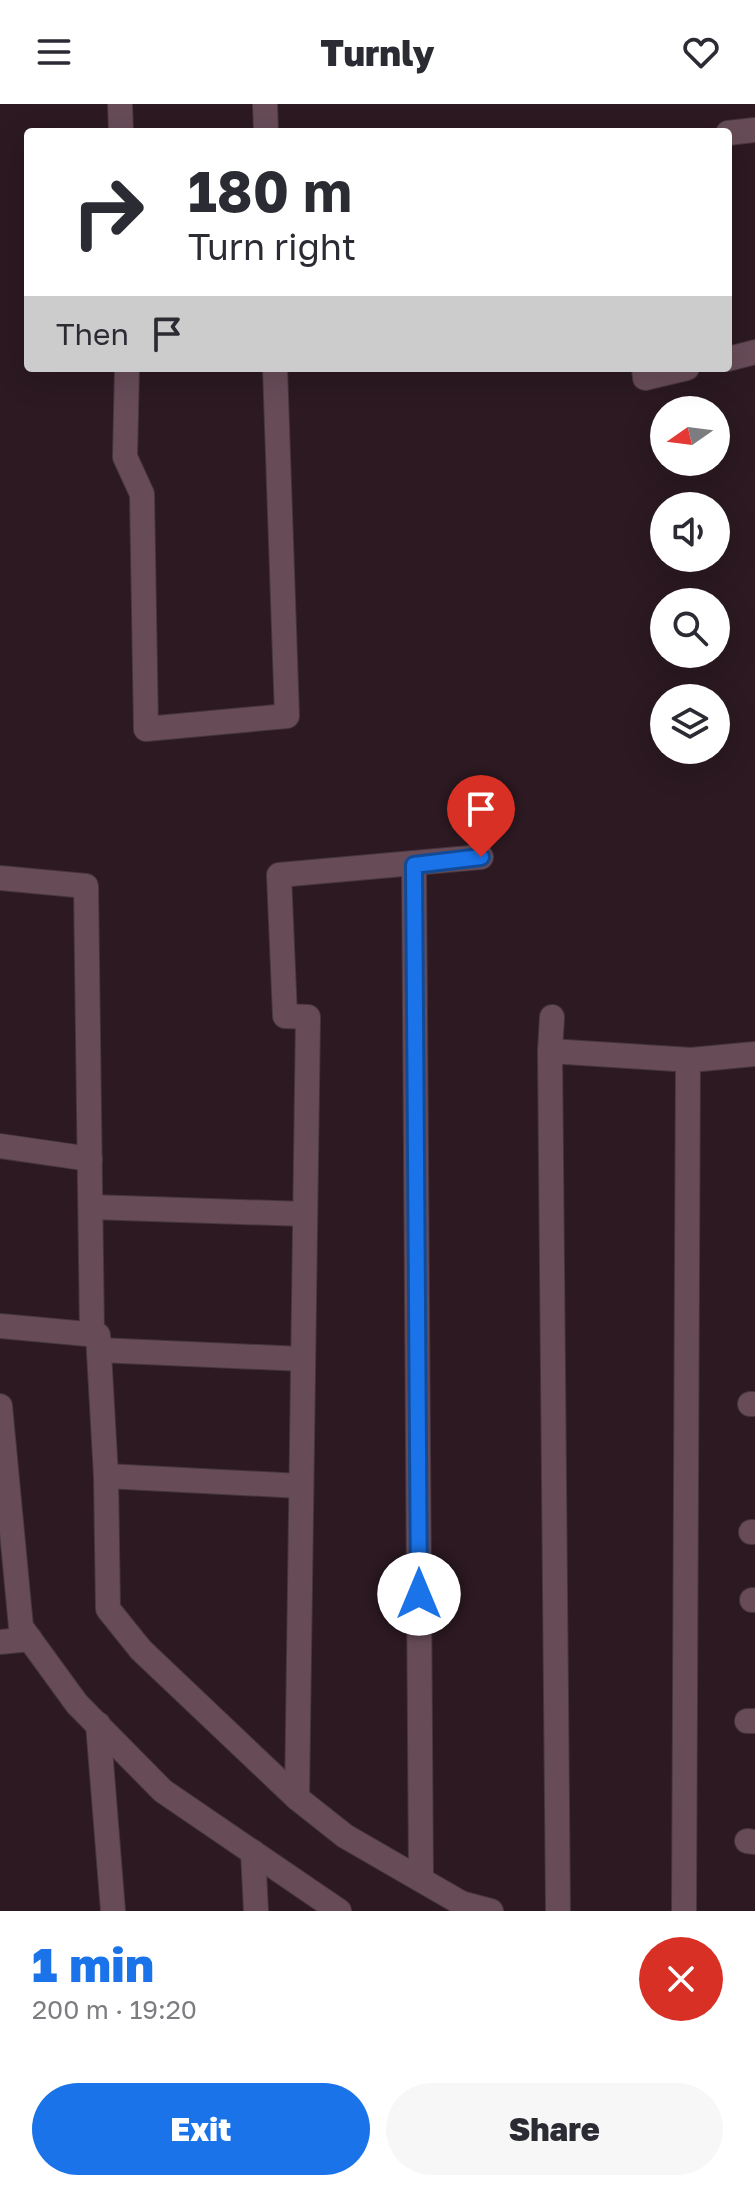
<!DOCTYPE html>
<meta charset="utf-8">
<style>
body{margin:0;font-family:"Golos Text",sans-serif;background:#f7f7f7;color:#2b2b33;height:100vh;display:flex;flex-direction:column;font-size:30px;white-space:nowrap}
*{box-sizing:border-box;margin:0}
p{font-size:26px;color:#7c7c81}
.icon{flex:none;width:44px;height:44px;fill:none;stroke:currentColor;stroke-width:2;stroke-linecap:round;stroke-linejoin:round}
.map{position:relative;height:1807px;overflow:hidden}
.sheet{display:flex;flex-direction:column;background:#fff;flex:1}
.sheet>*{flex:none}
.banner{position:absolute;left:24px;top:24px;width:708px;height:244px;border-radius:8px;box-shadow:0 8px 32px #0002;background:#fff;color:#2b2b33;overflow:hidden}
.needle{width:52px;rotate:256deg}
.buttons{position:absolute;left:650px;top:292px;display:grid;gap:16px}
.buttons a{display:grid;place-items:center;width:80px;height:80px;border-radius:50%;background:#fff;box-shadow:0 8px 32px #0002;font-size:40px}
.pin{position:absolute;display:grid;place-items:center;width:68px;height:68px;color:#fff;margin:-82px -34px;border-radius:50% 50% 50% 0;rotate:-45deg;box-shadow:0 0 8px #0007}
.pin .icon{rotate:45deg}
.me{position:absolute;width:88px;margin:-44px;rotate:0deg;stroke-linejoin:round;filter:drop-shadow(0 0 6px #0008)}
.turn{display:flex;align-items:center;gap:28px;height:168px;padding:0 32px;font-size:36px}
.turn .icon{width:104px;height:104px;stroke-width:2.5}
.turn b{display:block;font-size:56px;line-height:68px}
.then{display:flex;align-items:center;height:76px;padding:0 32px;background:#0003;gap:16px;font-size:30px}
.round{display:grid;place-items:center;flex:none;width:84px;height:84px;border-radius:42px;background:#f7f7f7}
.headline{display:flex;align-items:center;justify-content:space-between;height:136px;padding:0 32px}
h1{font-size:48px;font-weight:800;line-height:60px;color:#1a73e8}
.action{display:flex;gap:16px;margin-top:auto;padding:16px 32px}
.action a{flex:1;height:92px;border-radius:48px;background:#1a73e8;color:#fff;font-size:32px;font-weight:800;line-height:92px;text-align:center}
.action a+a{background:#f7f7f7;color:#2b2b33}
header{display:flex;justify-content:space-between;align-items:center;height:104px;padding:0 32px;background:#fff;font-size:36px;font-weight:800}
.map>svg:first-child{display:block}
</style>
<header><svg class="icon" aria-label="menu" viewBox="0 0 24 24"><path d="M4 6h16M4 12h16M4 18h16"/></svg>Turnly<svg class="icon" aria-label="heart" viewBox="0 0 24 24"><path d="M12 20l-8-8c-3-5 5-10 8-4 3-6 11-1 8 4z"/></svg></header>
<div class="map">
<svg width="755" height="1807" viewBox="0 0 755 1807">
<rect width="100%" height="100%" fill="#2c1922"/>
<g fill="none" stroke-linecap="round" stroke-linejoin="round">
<defs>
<g id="minor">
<path d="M120,0L121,28"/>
<path d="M265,0L266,28"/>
<path d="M728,29L755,26"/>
<path d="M728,255L755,248"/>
<path d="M127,264L125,353L142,390L146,625L287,612L275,264"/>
<path d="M644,264L645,274L687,264"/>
<path d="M414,761L421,1775"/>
<path d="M0,774L86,782L92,1230"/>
<path d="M552,913L550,947L558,1807"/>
<path d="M550,947L691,956L755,950"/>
<path d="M0,1042L90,1055"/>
<path d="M91,1103L305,1110"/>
<path d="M0,1222L98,1231L106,1372L108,1505L141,1546L297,1694L345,1732L461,1799L491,1807"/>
<path d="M99,1246L303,1255"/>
<path d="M750,1300H755"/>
<path d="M0,1302L21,1523L77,1600L163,1687L339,1807"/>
<path d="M106,1372L301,1382"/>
<path d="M751,1428H755"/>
<path d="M752,1496H755"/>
<path d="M0,1538L30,1535"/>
<path d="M747,1617H755"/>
<path d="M98,1620L113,1807"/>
<path d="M297,1694L308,913L285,912L279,771L481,753"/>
<path d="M747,1737L755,1738"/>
<path d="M253,1748L256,1807"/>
<path d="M684,1807L688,956"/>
</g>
</defs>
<use href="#minor" stroke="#47353e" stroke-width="26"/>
<use href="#minor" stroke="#674c58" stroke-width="24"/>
</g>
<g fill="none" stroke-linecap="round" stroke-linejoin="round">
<defs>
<path id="route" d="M419,1490L414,761L481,753"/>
</defs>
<use href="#route" stroke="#114b97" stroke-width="20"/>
<use href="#route" stroke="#1a73e8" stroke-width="14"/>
</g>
</svg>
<div class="buttons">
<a><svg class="needle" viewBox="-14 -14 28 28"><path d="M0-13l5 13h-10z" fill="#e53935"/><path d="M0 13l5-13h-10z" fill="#7c7c81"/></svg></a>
<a><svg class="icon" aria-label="sound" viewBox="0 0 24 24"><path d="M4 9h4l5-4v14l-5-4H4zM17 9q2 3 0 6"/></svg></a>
<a><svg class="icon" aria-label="search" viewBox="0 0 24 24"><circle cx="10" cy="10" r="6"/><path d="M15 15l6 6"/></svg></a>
<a><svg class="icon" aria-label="layers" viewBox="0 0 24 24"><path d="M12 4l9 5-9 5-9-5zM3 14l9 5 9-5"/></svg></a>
</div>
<div class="pin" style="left:481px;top:753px;background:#d93025"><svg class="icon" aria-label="arrive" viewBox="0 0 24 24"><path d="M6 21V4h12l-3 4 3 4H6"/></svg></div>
<svg class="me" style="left:419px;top:1490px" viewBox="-20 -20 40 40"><circle r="19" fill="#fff"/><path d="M0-13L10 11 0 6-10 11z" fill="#1a73e8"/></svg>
<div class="banner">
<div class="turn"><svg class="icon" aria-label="right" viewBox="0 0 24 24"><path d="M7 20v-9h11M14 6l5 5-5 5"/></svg><div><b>180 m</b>Turn right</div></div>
<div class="then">Then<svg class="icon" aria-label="arrive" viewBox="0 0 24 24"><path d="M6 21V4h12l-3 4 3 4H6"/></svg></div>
</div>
</div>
<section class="sheet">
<div class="headline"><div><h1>1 min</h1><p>200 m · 19:20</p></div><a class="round" style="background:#d93025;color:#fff"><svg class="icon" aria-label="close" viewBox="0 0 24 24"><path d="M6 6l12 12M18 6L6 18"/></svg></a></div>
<div class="action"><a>Exit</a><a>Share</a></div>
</section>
